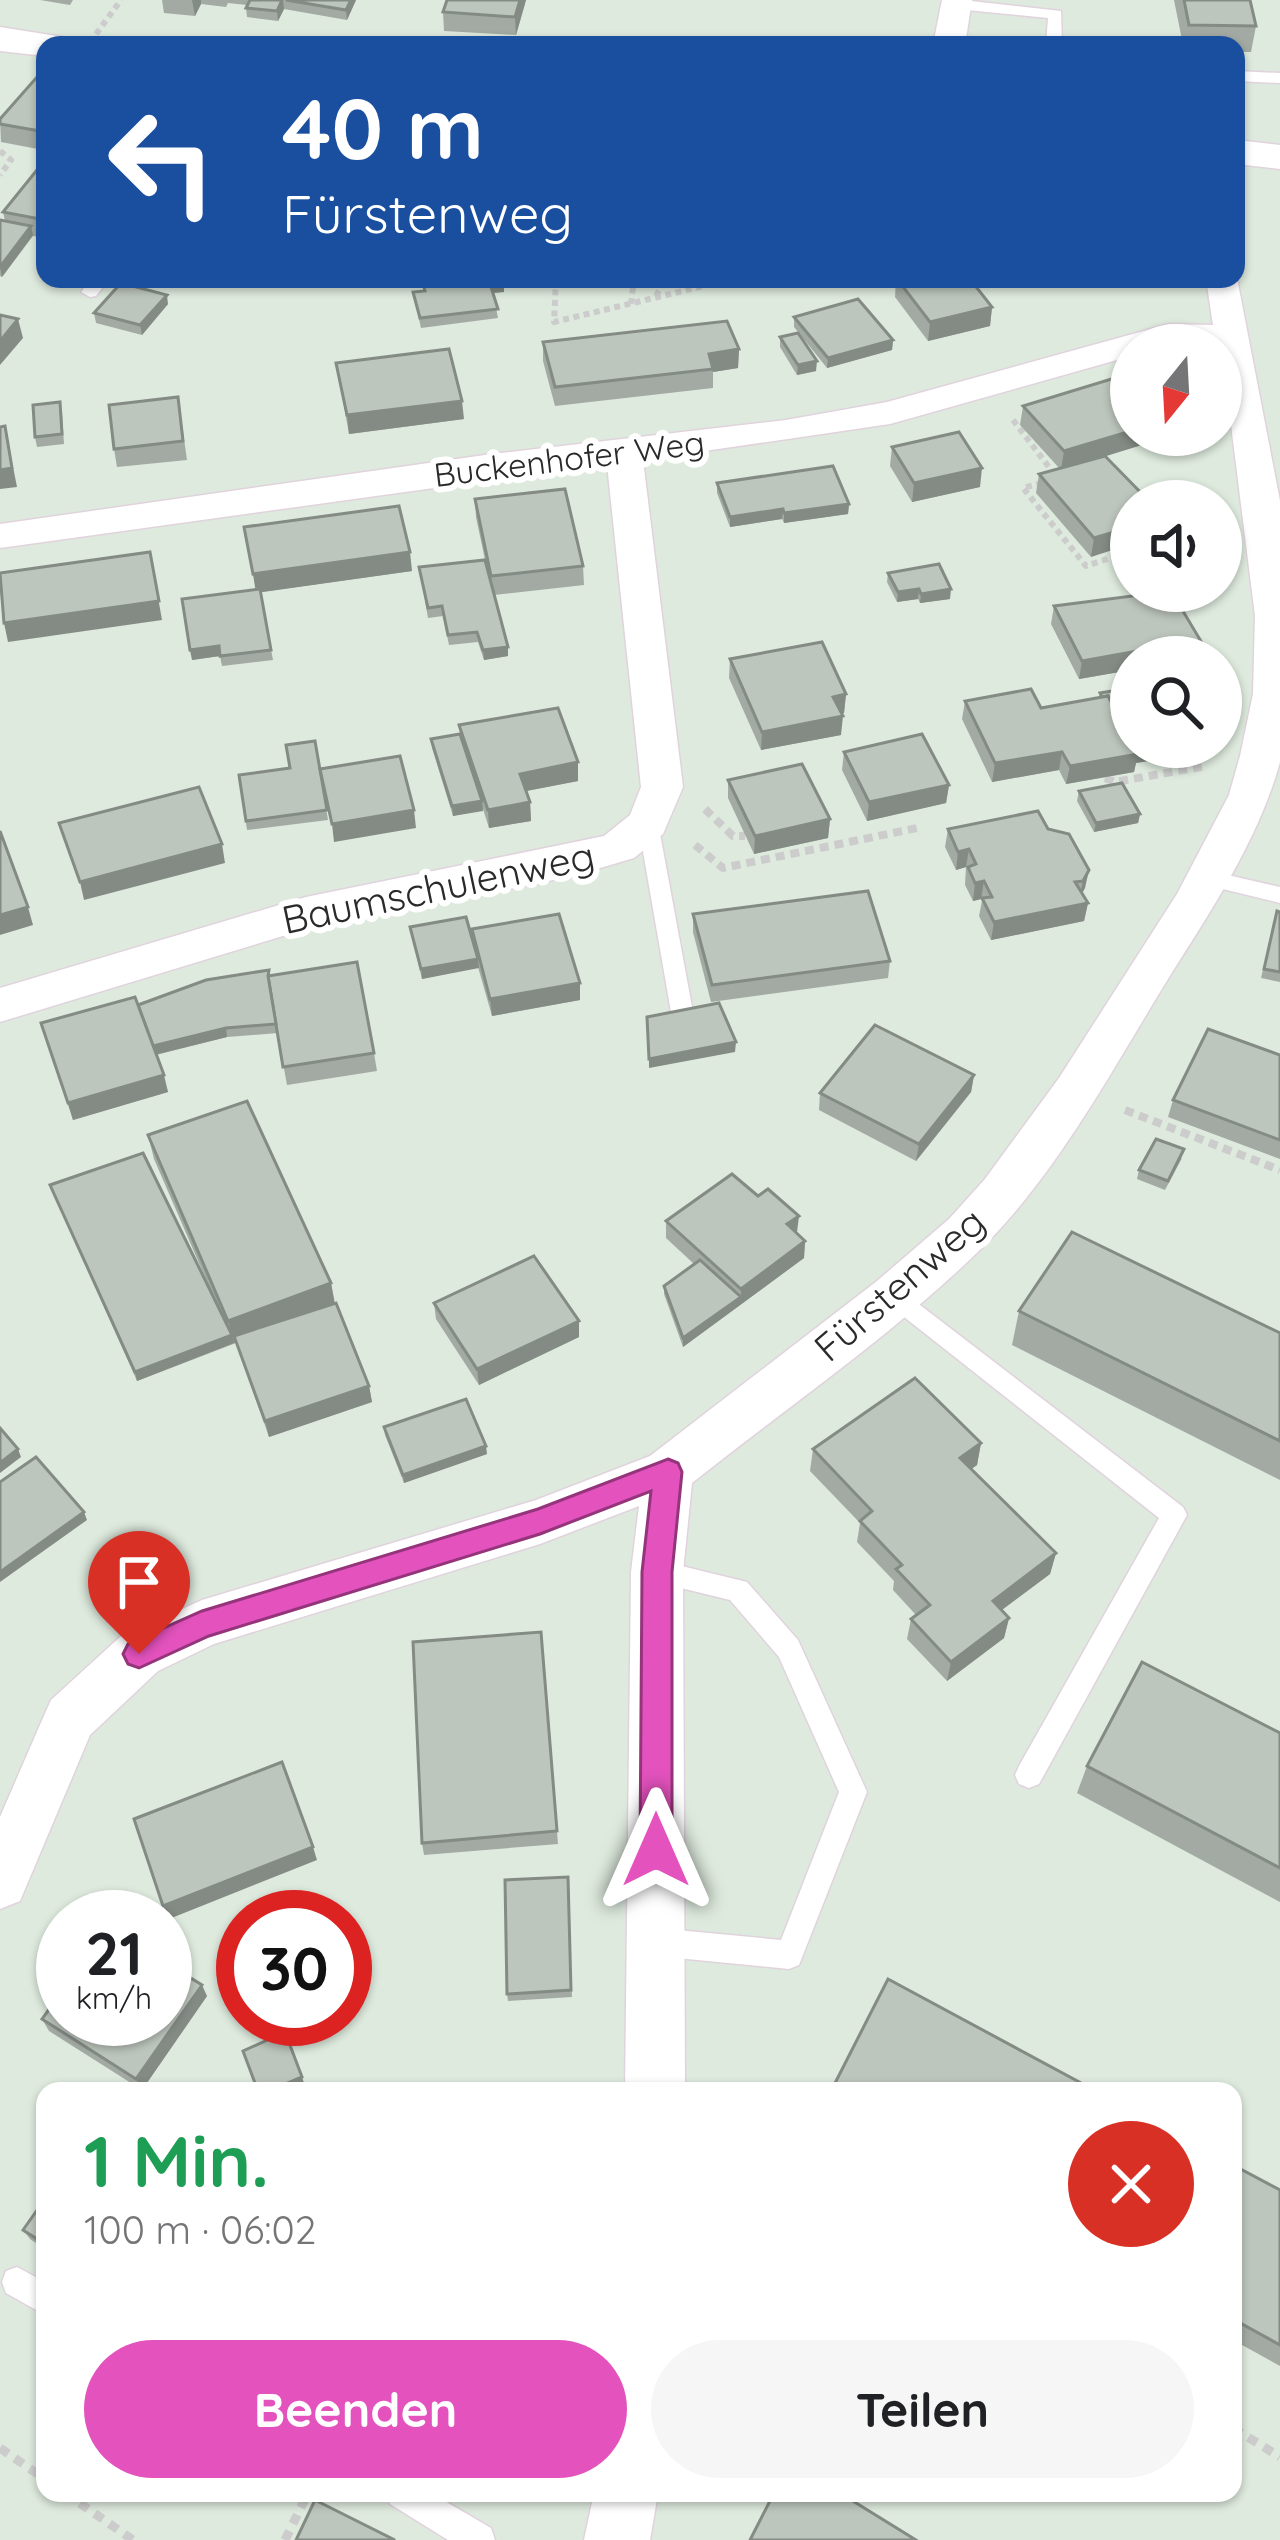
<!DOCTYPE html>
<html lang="de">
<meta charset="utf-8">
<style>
body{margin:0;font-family:Quicksand,sans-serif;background:#f6f6f6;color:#202124;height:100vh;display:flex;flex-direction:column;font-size:45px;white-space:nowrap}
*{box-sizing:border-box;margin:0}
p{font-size:39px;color:#757577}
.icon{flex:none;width:66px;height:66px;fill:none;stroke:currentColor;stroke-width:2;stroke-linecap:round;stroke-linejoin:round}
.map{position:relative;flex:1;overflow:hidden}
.sheet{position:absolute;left:36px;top:2082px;width:1206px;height:420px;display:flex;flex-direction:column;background:#fff;border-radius:24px;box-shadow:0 3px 9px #0004}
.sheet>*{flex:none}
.top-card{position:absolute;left:36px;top:36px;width:1209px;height:252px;border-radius:24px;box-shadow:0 3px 9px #0004;background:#1a4fa0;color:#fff;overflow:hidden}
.needle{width:78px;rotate:198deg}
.controls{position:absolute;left:1110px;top:324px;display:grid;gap:24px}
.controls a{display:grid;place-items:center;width:132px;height:132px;border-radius:50%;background:#fff;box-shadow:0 3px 9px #0004;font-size:60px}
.speed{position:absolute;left:36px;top:1890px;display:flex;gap:24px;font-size:60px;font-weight:700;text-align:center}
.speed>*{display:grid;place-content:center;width:156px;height:156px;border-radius:50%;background:#fff;box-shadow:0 3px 9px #0004;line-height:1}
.speed small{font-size:30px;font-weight:400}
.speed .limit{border:18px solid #d22;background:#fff;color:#111}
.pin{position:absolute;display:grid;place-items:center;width:102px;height:102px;color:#fff;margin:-123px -51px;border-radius:50% 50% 50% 0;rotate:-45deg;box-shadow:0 0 12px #0007}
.pin .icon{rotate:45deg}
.me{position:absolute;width:132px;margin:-66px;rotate:0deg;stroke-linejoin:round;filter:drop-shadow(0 0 9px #0008)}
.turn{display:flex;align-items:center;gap:42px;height:252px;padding:0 48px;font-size:54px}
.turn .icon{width:156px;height:156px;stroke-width:2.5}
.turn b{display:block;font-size:84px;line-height:102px}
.round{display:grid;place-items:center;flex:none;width:126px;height:126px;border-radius:63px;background:#f6f6f6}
.summary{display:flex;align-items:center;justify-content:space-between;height:204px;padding:0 48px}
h1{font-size:72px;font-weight:800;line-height:90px;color:#1e9e55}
.button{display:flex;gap:24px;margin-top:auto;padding:24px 48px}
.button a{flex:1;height:138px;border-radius:72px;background:#e352bd;color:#fff;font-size:48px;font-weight:800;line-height:138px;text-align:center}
.button a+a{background:#f6f6f6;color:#202124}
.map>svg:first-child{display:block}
</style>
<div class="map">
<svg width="1280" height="2540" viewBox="0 0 1280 2540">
<rect width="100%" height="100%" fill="#deeade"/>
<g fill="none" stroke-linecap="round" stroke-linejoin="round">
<defs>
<g id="service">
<path d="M962,0L1061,11L1062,45H1046L1048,18L956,9L948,4Z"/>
<path d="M1236,71L1280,73V83L1236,81Z"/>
<path d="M91,279H109L96,296L90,297L81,292Z"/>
<path d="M648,815L658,823L693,1012L682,1020L671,1012L638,823Z"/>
<path d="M1206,870L1280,887V903L1198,883L1195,878Z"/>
<path d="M894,1285L1183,1507L1187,1515L1039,1784L1029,1788L1019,1784L1015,1775L1019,1766L1159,1518L885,1302L882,1295L885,1288Z"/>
<path d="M657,1560L747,1582L798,1640L867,1792L799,1965L789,1969L656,1956L646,1952L642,1942L646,1932L656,1928L781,1940L839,1792L779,1657L730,1600L648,1580L644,1572L648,1564Z"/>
<path d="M17,2267L45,2282V2315L6,2293L2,2282L6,2271Z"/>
<path d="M385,2493H431L491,2528L495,2540H448L390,2504Z"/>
</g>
<g id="minor">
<path d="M942,0H972L965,45H933Z"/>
<path d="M1236,273L1280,501V762C1259,839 1211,911 1168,979C1112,1070 1058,1172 982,1248C894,1334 789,1406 692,1483L683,1572L685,2091H625L631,1572L639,1506L540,1544L214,1644L158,1671L90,1735L20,1901L0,1909V1817L43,1718L51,1700L120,1637L202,1600L536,1500L650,1456L877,1281L949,1219L985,1179L1059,1078L1177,894L1229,795L1240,756L1253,694L1255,616L1221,345H1131V356L890,424L643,460L683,787L663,834L634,858L573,876L306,929L0,1022V988L306,897L604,836L630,815L641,787L607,464L0,548V524L492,454L786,420L887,402L1169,324L1213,325L1206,279H1236Z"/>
<path d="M594,2493H658L650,2540H584Z"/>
</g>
<g id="tertiary">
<path d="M0,27L63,37L69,45H45V56L0,51Z"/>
<path d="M1236,140L1280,145V169L1236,164Z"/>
</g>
</defs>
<use href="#service" stroke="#e1d3dd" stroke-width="3"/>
<use href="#minor" stroke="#e1d3dd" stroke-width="3"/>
<use href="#tertiary" stroke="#e1d3dd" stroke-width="3"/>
<g stroke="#ccc" stroke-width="6" stroke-dasharray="6 4.5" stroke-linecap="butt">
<path d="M96,34L121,0"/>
<path d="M0,151L11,160L0,175"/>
<path d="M556,279L554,322L708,285L710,279"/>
<path d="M656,296L666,279"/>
<path d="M631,304L634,279"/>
<path d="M1013,420L1055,475"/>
<path d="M1042,483L1023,488L1086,566L1131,551"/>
</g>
<g stroke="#ccc" stroke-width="8" stroke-dasharray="9 6" stroke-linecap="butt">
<path d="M1105,778L1115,782L1206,766"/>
<path d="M705,809L733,836H745"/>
<path d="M695,845L723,868L917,828"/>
<path d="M1125,1110L1280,1170"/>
</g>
<g stroke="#ccc" stroke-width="9" stroke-dasharray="10 8" stroke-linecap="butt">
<path d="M1233,2428L1280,2457"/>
<path d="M0,2448L45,2479"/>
<path d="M65,2493L133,2540"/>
<path d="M285,2540L308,2493"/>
</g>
<use href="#service" fill="#fff" fill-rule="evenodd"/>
<use href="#minor" fill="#fff" fill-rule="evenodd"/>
<use href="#tertiary" fill="#fff" fill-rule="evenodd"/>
</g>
<g fill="#a3aaa3">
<path d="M40,0H73L70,5Z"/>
<path d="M162,0H356L347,20L284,9L278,21L247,17L246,8L247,5L228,3L226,7L201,4L195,16L164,13Z"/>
<path d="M526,0L516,35L444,31L443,12Z"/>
<path d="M1174,0H1250L1256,26L1251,52H1236V45H1183Z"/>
<path d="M37,77L43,150L1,142L0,119Z"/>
<path d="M45,160V238L33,236L2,277L0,276V220L5,221L3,212Z"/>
<path d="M421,279H503L504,292L493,293L498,318L421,328L413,292L424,291Z"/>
<path d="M896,279L992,307L990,326L928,341L895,297Z"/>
<path d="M1074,279H1149L1148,283L1075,281Z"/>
<path d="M168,304L142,335L96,323L94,313Z"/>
<path d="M794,317L893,340L892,350L827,368L794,327Z"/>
<path d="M780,337L816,371L797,375L780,347Z"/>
<path d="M543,342L739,349L738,368L713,372V388L555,406L543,361Z"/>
<path d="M336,363L464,419L349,434Z"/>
<path d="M178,397L187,460L117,467L114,449Z"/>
<path d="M1023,406L1131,435H1174L1105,456L1149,501L1091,557L1036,493L1039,474L1060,469L1020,425Z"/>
<path d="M62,412L64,444L37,447L35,437Z"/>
<path d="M892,447L980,487L912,502L890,466Z"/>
<path d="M717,483L849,504L848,514L784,523L782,519L730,527L717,493Z"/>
<path d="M475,499L583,566L584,585L494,595L508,647V656L484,660L478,642L449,645L443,616L428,618L419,567L485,560L476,517Z"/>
<path d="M244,527L412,571L260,592L273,660L222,666L220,656L192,660L256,589Z"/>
<path d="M888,573L950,599L920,603L918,599L897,602L887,582Z"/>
<path d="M1155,591H1210L1209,602L1181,607L1205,648L1202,657H1131V670L1079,679L1051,624L1054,606L1156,593Z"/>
<path d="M730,659L846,694L844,713H841V735L761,750L729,678Z"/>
<path d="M1100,693L1172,757L1136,763L1134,772L1066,784L1059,770L992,782L962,719L965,701L1041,708L1099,698Z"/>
<path d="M459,725L578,781L526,791L530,802L531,821L489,828L483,809L453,816L432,748L431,739L460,734Z"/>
<path d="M315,741L328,820L247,830L239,775L290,768Z"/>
<path d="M844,752L949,785L946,803L867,821L842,770Z"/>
<path d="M728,780L830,819L828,838L754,854L728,798Z"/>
<path d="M1079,791L1140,814L1138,823L1094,832L1077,801Z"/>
<path d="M948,829H1048L1069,834L1085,888L1082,893L1088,903L1084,921L991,940L979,916L982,901L981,899L973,901L965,885L966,867L956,870L945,847Z"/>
<path d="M1277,911L1280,912V982L1261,978Z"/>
<path d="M693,914L890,961L888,978L711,1002L693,932Z"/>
<path d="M410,927L472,939V929L580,1000L492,1016L478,967L422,979Z"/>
<path d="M270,975L374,1053L377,1071L287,1085L277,1030L278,1033L227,1037L156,1055L168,1092L73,1120L41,1023L138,1005Z"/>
<path d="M1280,1055V1159L1168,1117L1173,1100Z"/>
<path d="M974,1075L971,1092L916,1161L819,1110L820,1093Z"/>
<path d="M148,1135L331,1283L335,1303L369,1386L372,1402L269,1437L236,1343L137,1381L50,1185L218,1307L154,1159Z"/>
<path d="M1182,1158L1165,1190L1137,1179L1139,1170Z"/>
<path d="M666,1221L797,1232L805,1241L804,1258L683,1347L664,1294V1286L694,1264L666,1238Z"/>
<path d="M434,1303L579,1321V1337L479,1385L436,1319Z"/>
<path d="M1019,1311L1280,1333V1480L1012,1345Z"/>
<path d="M384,1427L487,1454L404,1483L385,1435Z"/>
<path d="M981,1443L977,1465L971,1469L1056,1553L1050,1574L1002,1610L1009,1618L1004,1638L947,1681L907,1639L911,1619L916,1615L893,1590L894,1581L857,1542L860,1523L810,1471L813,1449Z"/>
<path d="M541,1632L558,1844L424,1855L422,1843Z"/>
<path d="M1280,1733V1902L1077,1793L1087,1766Z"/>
<path d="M568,1877L572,1997L508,2001L507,1994Z"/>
<path d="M207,1996L142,2090L49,2031L42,2019Z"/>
<path d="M1233,2165L1280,2190V2366L1233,2340Z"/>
<path d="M45,2199V2249L30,2239L23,2230Z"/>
</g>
<g fill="#848b84">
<path d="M192,0H201V4L195,16Z"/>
<path d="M283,0L284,9L278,21L277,11Z"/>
<path d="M351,0H356L347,20L346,10Z"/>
<path d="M520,0H526L516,35L515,17Z"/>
<path d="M45,125V148L43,150L40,131Z"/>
<path d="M31,226L33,235L2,277L0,267Z"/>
<path d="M504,282V292L491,293L490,284Z"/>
<path d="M167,295L168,304L142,335L140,325Z"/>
<path d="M992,307L990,326L928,341L930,322Z"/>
<path d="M18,319L23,338L0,365V341Z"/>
<path d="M893,340L892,350L827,368L828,358Z"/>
<path d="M739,349L738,368L713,372L709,354Z"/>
<path d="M817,361L816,371L797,375L798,365Z"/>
<path d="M462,401L464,419L349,434L347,415Z"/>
<path d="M5,426L17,487L0,489V470Z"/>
<path d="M1131,431V435H1174L1061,470L1064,451Z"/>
<path d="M982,468L980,487L912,502L914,483Z"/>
<path d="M849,504L848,514L784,523V513Z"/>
<path d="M783,509L782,519L730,527V517Z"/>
<path d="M1131,527V544L1091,557L1094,538Z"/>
<path d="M150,552L162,620L8,642L4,623Z"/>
<path d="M410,552L412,571L256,593L253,574Z"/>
<path d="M919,589L918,599L897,602L898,592Z"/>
<path d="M951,589L950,599L920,603L921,594Z"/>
<path d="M1211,592L1209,602L1167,610L1169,600Z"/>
<path d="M219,646L220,656L192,660L190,650Z"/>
<path d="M508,647V656L484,660L483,650Z"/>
<path d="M1205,648L1202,657H1153Z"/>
<path d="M1149,649L1147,657H1131V670L1079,679L1082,661Z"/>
<path d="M846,694L844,713L832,715L833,697Z"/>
<path d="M843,716L841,735L761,750L762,732Z"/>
<path d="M1174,747L1172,757L1136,763L1134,772L1066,784L1070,766Z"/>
<path d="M1062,752L1059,770L992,782L995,763Z"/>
<path d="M578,762V781L521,792L520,774Z"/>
<path d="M949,785L946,803L867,821L869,802Z"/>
<path d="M482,801L483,811L453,816L452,806Z"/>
<path d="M530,802L531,821L489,828L488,810Z"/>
<path d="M414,810L416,828L334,842L332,824Z"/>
<path d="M1140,814L1138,823L1094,832L1096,823Z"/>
<path d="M830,819L828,838L754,854L755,836Z"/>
<path d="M222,844L225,863L84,900L80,882Z"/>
<path d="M969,849L966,867L956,870L958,852Z"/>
<path d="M1089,870L1085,888L1079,899L1083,881Z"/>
<path d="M984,881L981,899L973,901L975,883Z"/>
<path d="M1088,903L1084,921L991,940L994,922Z"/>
<path d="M28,907L33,925L0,935V915Z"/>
<path d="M478,959L479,968L422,979L421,969Z"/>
<path d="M580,983V1000L492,1016L490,999Z"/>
<path d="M226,1028L227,1037L154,1055L152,1046Z"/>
<path d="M736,1042L735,1052L649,1068V1059Z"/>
<path d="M164,1075L168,1092L73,1120L68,1103Z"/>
<path d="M974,1075L971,1092L916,1161L919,1144Z"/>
<path d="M799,1216L797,1232L785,1241L787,1224Z"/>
<path d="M805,1241L804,1258L683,1347V1338L741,1297V1289Z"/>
<path d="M331,1283L335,1306L234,1343L228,1321Z"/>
<path d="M579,1321V1337L479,1385L477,1369Z"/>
<path d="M232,1335L234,1343L137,1381L135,1372Z"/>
<path d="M369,1386L372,1402L269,1437L265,1421Z"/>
<path d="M981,1443L977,1465L956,1480L960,1458Z"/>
<path d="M486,1446L487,1454L404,1483L403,1475Z"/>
<path d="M18,1449L21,1457L0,1473V1463Z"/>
<path d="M84,1512L87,1520L0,1582V1572Z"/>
<path d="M1056,1553L1050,1574L987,1621L993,1601Z"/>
<path d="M1009,1618L1004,1638L947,1681L951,1662Z"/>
<path d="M313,1847L317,1860L169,1919L163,1906Z"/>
<path d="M202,1985L207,1996L142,2090L136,2079Z"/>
<path d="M302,2077L304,2083L284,2091H269Z"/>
</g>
<g fill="#bdc6bd" stroke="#848b84" stroke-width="3">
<path d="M250,0H282L277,11L246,8Z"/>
<path d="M286,0H351L346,10Z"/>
<path d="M447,0H520L515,17L443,12Z"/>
<path d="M1184,0H1250L1256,26L1189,25Z"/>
<path d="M37,77L45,78V125L40,131L0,124V119Z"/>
<path d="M45,160V220L3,212Z"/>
<path d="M0,220L31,226L0,267Z"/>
<path d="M422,279H503L504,282L490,284L498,309L420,318L413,292L425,291Z"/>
<path d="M897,279H970L992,307L930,322Z"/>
<path d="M121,283L167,295L140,325L94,313Z"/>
<path d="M858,299L893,340L828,358L794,317Z"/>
<path d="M0,315L18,319L0,341Z"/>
<path d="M727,321L739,349L709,354L713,369L555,387L543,342Z"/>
<path d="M798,333L817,361L798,365L780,337Z"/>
<path d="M449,349L462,401L347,415L336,363Z"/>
<path d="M1131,373V431L1064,451L1023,406Z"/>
<path d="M178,397L183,441L114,449L109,405Z"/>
<path d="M60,402L62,434L35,437L33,405Z"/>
<path d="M5,426L12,468L0,470V427Z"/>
<path d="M959,432L982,468L914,483L892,447Z"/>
<path d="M1105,456L1149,501H1131V527L1094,538L1039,474Z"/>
<path d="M833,466L849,504L784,513L783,509L730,517L717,483Z"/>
<path d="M565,489L583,566L491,576L475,499Z"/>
<path d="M399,506L410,552L253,574L244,527Z"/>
<path d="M150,552L159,601L4,623L0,573Z"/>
<path d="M485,560L508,647L483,650L477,632L448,635L442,606L428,608L419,567Z"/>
<path d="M939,564L951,589L921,594L919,589L898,592L888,573Z"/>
<path d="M260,589L271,650L220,656L219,646L190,650L182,599Z"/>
<path d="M1163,591H1210L1211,592L1176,599L1171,591Z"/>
<path d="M1171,591L1205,648L1153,656L1149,649L1082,661L1054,606Z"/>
<path d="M822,642L846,694L833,697L843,716L762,732L730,659Z"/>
<path d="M1131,688V740L1108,696L1102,697L1100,693Z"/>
<path d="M1031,689L1041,708L1108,696L1131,740V747H1135L1138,754L1070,766L1062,752L995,763L965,701Z"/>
<path d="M558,708L578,762L520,774L530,802L488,810L459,725Z"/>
<path d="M460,734L482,801L452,806L431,739Z"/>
<path d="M922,734L949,785L869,802L844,752Z"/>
<path d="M315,741L327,810L246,821L239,775L290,768L286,745Z"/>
<path d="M1135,747H1174L1138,753Z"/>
<path d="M400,756L414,810L332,824L320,769Z"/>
<path d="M802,764L830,819L755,836L728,780Z"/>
<path d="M1122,783L1140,814L1096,823L1079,791Z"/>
<path d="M199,787L222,844L80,882L59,823Z"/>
<path d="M1038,811L1048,829L1069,834L1089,870L1083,881L1075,882L1088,903L994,922L982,898L992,897L984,881L975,883L968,867L976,864L969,849L958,852L948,829Z"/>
<path d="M0,831L28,907L0,915Z"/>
<path d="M868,891L890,961L712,985L693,914Z"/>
<path d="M1277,911L1280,912V972L1264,969Z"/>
<path d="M559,914L580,983L490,999L472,929Z"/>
<path d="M466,917L478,959L421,969L410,927Z"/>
<path d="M357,962L374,1053L283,1067L268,976Z"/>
<path d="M269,970L268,976L276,1024L226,1028L153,1046L138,1005L206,980Z"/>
<path d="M135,997L164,1075L68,1103L41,1023Z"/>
<path d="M719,1003L736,1042L649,1059L647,1017Z"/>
<path d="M875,1025L974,1075L919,1144L820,1093Z"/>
<path d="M1208,1029L1280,1055V1140L1173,1100Z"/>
<path d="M247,1101L331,1283L228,1321L148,1135Z"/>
<path d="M1156,1139L1184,1149L1168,1181L1139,1170Z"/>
<path d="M143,1153L232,1335L135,1372L50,1185Z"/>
<path d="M732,1174L758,1196L768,1189L799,1216L787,1224L805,1241L741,1289L666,1221Z"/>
<path d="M1072,1232L1280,1333V1441L1019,1311Z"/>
<path d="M534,1256L579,1321L477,1369L434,1303Z"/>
<path d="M700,1260L741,1297L683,1338L664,1286Z"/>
<path d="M336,1303L369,1386L265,1421L234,1336Z"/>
<path d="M915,1378L981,1443L960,1458L1056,1553L993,1601L1009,1618L951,1662L911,1619L930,1605L896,1569L902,1565L860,1521L872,1511L813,1449Z"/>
<path d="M466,1399L486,1446L403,1475L384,1427Z"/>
<path d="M0,1428L18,1449L0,1463Z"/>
<path d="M36,1457L84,1512L0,1572V1482Z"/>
<path d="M541,1632L557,1831L422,1843L413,1642Z"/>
<path d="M1142,1662L1280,1733V1868L1087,1766Z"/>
<path d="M282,1762L313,1847L163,1906L134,1819Z"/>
<path d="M568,1877L571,1990L507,1994L505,1880Z"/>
<path d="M165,1962L202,1985L136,2079L42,2019L63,1990V2019H165Z"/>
<path d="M888,1979L1096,2091H831Z"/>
<path d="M285,2032L302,2077L269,2091H258L243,2051Z"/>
<path d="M1233,2165L1280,2190V2345L1233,2319Z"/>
<path d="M45,2199V2244L23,2230Z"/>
<path d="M774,2493H840L916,2540H750Z"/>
<path d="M315,2500L395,2540H296Z"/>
</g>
<path fill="#e352bd" stroke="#94357b" stroke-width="3" d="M668,1459L678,1463L682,1472L672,1572V1850L667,1860L656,1865L645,1860L640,1850L642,1572L651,1491L540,1534L209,1636L139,1668L128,1664L123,1654L128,1644L202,1611L538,1509Z"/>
<g text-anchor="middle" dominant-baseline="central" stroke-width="12" stroke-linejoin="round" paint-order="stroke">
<g font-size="33" fill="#2a2a2a" stroke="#fff">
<text transform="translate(569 458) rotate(-7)">Buckenhofer Weg</text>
</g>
<g font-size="39" fill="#2a2a2a" stroke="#fff">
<text transform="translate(438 887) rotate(-12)">Baumschulenweg</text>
<text transform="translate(899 1284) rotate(-41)">Fürstenweg</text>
</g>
</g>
</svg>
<div class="controls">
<a><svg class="needle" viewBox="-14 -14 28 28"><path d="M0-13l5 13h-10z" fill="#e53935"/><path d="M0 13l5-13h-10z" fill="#757577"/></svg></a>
<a><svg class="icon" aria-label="sound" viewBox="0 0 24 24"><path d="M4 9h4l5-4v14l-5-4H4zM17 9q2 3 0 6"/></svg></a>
<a><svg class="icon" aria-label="search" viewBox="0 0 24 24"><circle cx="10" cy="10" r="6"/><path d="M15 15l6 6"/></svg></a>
</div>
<div class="speed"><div>21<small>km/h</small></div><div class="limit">30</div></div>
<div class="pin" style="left:139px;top:1654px;background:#d93025"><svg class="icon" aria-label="arrive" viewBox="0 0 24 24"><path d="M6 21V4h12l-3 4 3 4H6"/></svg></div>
<svg class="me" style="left:656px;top:1850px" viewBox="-20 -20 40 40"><path d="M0-17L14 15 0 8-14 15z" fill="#e352bd" stroke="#fff" stroke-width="4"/></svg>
<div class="top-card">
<div class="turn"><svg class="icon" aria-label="left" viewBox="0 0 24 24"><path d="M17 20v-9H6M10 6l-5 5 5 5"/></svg><div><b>40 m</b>Fürstenweg</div></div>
</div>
<section class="sheet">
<div class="summary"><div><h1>1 Min.</h1><p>100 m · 06:02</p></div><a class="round" style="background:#d93025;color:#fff"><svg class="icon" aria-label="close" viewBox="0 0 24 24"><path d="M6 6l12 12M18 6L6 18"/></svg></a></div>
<div class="button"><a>Beenden</a><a>Teilen</a></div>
</section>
</div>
